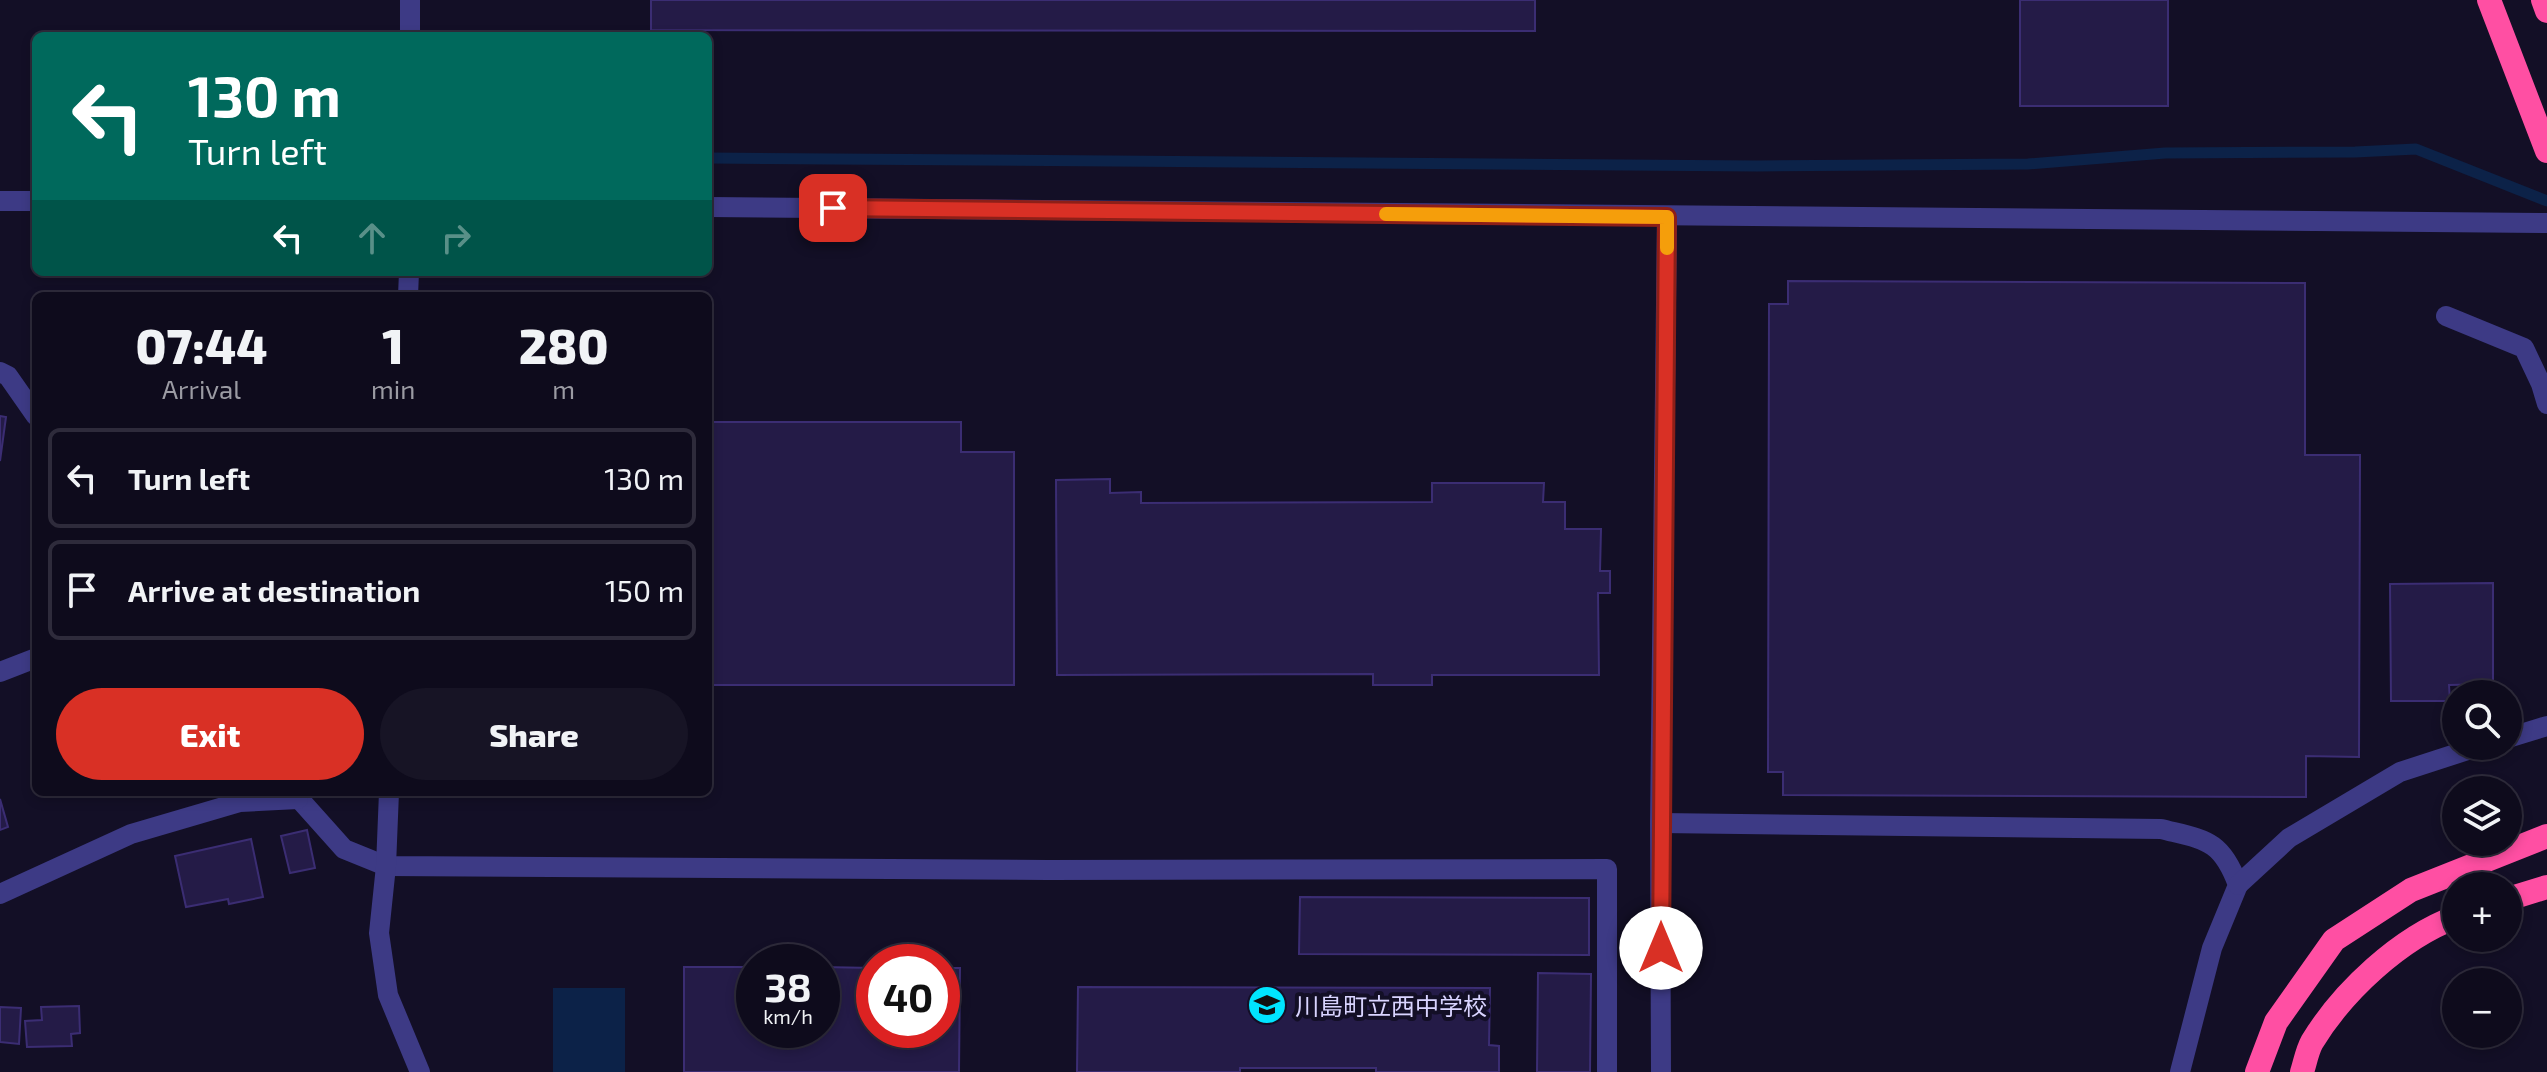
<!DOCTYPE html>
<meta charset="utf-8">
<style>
body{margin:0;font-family:"Exo 2","Noto Sans JP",sans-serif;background:#171425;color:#f1f3f6;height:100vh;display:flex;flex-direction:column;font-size:30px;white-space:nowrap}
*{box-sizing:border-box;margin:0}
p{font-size:26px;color:#9b9ba3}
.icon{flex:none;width:44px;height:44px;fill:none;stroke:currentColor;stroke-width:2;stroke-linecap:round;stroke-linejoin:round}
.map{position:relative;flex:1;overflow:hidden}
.sheet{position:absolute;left:32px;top:292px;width:680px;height:504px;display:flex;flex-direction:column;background:#0e0b1c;border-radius:12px;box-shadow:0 4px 12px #0003,0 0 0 2px #2e2b3b}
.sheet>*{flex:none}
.hud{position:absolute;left:32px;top:32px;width:680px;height:244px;border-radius:12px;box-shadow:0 4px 12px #0003,0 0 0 2px #2e2b3b;background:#00695c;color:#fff;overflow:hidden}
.buttons{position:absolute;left:2442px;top:680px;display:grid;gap:16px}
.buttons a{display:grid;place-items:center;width:80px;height:80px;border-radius:50%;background:#0e0b1c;box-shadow:0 4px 12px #0003,0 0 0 2px #2e2b3b;font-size:40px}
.speed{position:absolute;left:736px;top:944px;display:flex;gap:16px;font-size:40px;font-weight:700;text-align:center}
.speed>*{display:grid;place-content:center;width:104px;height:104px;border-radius:50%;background:#0e0b1c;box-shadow:0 4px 12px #0003,0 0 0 2px #2e2b3b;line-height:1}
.speed small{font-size:20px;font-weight:400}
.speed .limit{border:12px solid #d22;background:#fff;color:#111}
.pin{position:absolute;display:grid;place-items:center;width:68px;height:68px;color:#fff;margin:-34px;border-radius:16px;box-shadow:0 4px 12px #0006}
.me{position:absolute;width:88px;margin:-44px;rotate:0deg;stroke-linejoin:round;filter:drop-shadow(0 0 6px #0008)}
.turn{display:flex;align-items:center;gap:28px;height:168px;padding:0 24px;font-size:36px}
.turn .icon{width:104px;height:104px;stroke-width:2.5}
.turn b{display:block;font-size:56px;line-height:68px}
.lanes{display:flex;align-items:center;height:76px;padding:0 24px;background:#0003;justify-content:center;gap:40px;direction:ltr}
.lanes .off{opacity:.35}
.eta{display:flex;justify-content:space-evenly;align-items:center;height:136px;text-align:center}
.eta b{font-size:48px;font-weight:800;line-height:56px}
.button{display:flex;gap:16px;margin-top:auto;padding:16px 24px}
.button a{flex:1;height:92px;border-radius:48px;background:#d93025;color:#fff;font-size:32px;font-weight:800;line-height:92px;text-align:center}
.button a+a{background:#171425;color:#f1f3f6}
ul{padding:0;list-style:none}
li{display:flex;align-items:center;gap:24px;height:100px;margin:0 16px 12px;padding:0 8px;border:4px solid #2e2b3b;border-radius:12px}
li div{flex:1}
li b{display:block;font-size:30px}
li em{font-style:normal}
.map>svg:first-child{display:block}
</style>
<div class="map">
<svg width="2547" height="1072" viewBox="0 0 2547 1072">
<rect width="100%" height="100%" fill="#130f26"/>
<rect fill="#0c2248" x="553" y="988" width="72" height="84"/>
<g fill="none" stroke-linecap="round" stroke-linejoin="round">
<path stroke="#0c2248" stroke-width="11" d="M708,158L1757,166L2028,164L2165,153L2355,152L2416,149L2547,201"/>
</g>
<g fill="#241b47" stroke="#3b2d73" stroke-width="2">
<path d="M651,0H1535V31L651,30Z"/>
<rect x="2020" y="0" width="148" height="106"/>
<path d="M1788,281L2305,283V455H2360L2359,757L2306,756V797L1783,795V772H1768L1769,304H1788Z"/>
<path d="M0,416L6,417L0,461Z"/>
<path d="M708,422H961V452H1014V685H708Z"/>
<path d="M1110,479V493L1141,492V503L1432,502V483H1544L1543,502H1565V529H1601L1600,571H1610V593H1598L1599,675H1432V685H1373V674L1057,675L1056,480Z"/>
<path d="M2493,583V684L2449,685L2450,701H2391L2390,584Z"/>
<path d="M0,799L8,827L0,830Z"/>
<path d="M307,830L315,868L290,873L281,836Z"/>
<path d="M251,839L263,897L229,904L228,899L186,907L175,856Z"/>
<path d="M1300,897L1589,898V955L1299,954Z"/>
<path d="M684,967H754V1030H822V967L874,968V1030H942V968H960L959,1072H684Z"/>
<path d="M1538,973L1591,974L1590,1072H1537Z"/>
<path d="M1078,987L1490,988L1489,1045L1499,1046V1072H1376V1068H1240V1072H1077Z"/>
<path d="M79,1006L80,1033L71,1034L72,1046L27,1047L25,1021L42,1020L41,1007Z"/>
<path d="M0,1007L21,1008L19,1044L0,1042Z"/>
</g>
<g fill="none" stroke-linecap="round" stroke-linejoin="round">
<g stroke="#3d3a85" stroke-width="20">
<path d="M410,0V36"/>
<path d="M0,201H36"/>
<path d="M708,207L2547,223"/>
<path d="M408,296L409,272"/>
<path d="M2446,316L2524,348L2541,384L2547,404"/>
<path d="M0,372L8,376L36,416"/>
<path d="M0,672L36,658"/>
<path d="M2508,738L2547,726"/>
<path d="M293,792L344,849L386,866L1048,870L1607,869V1072"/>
<path d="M389,792L386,866L379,933L388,995L420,1072"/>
<path d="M1660,823L2161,829C2205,840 2221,839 2238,885L2212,948L2180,1072"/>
<path d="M2238,885L2289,838L2400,772L2480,746"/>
<path d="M0,894L131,834L240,802L298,799"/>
<path d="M1661,1072L1660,823L1667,217"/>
</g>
<g stroke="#ff4fa3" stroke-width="24">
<path d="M2489,0L2547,151"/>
<path d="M2543,0L2547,11"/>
<path d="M2508,899L2547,887"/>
<path d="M2257,1072L2276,1022L2334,940L2411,890L2547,836"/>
<path d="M2302,1072C2305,1063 2307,1051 2312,1042C2343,991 2400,938 2456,917"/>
</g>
</g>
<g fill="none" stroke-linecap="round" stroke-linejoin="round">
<defs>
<path id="route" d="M833,208L1667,217L1661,948"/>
</defs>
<use href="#route" stroke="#8d1f18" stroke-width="20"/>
<use href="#route" stroke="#d93025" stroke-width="14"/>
<path stroke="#f59e0b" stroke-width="14" d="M1386,214L1667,217V248"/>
</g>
<defs>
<symbol id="school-disc" viewBox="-11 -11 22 22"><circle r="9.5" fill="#00e5ff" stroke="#130f26"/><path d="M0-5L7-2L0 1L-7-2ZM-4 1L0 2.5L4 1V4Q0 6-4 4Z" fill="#111"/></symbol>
</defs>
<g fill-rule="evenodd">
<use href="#school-disc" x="1245" y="983" width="44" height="44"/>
</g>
<g text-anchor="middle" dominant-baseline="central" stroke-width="8" stroke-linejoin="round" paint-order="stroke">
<g font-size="24" fill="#d9d4ff" stroke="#130f26" text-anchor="start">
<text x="1295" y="1005">川島町立西中学校</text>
</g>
</g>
</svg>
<div class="buttons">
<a><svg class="icon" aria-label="search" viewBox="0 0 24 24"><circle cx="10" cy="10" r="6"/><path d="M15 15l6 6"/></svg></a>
<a><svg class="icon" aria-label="layers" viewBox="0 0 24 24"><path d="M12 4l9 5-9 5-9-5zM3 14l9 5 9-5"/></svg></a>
<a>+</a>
<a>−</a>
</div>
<div class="speed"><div>38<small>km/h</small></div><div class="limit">40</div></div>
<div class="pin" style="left:833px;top:208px;background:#d93025"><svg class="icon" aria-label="arrive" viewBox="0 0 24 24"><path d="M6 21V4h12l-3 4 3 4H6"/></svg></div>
<svg class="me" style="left:1661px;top:948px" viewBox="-20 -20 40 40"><circle r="19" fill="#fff"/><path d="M0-13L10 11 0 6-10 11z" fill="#d93025"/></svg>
<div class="hud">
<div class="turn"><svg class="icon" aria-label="left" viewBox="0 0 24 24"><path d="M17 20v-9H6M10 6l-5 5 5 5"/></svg><div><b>130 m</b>Turn left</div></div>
<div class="lanes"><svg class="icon" aria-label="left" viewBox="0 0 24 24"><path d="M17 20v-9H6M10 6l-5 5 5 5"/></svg><svg class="icon off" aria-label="ahead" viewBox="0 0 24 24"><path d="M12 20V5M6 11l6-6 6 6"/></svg><svg class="icon off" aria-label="right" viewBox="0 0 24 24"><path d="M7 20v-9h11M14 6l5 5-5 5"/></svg></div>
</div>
<section class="sheet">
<div class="eta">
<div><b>07:44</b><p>Arrival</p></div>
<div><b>1</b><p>min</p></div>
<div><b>280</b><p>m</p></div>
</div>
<ul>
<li><svg class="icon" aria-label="left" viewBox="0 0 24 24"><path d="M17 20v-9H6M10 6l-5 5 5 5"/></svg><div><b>Turn left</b></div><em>130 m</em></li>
<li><svg class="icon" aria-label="arrive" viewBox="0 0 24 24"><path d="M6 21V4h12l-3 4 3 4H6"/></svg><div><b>Arrive at destination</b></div><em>150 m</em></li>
</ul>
<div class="button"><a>Exit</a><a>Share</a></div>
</section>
</div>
